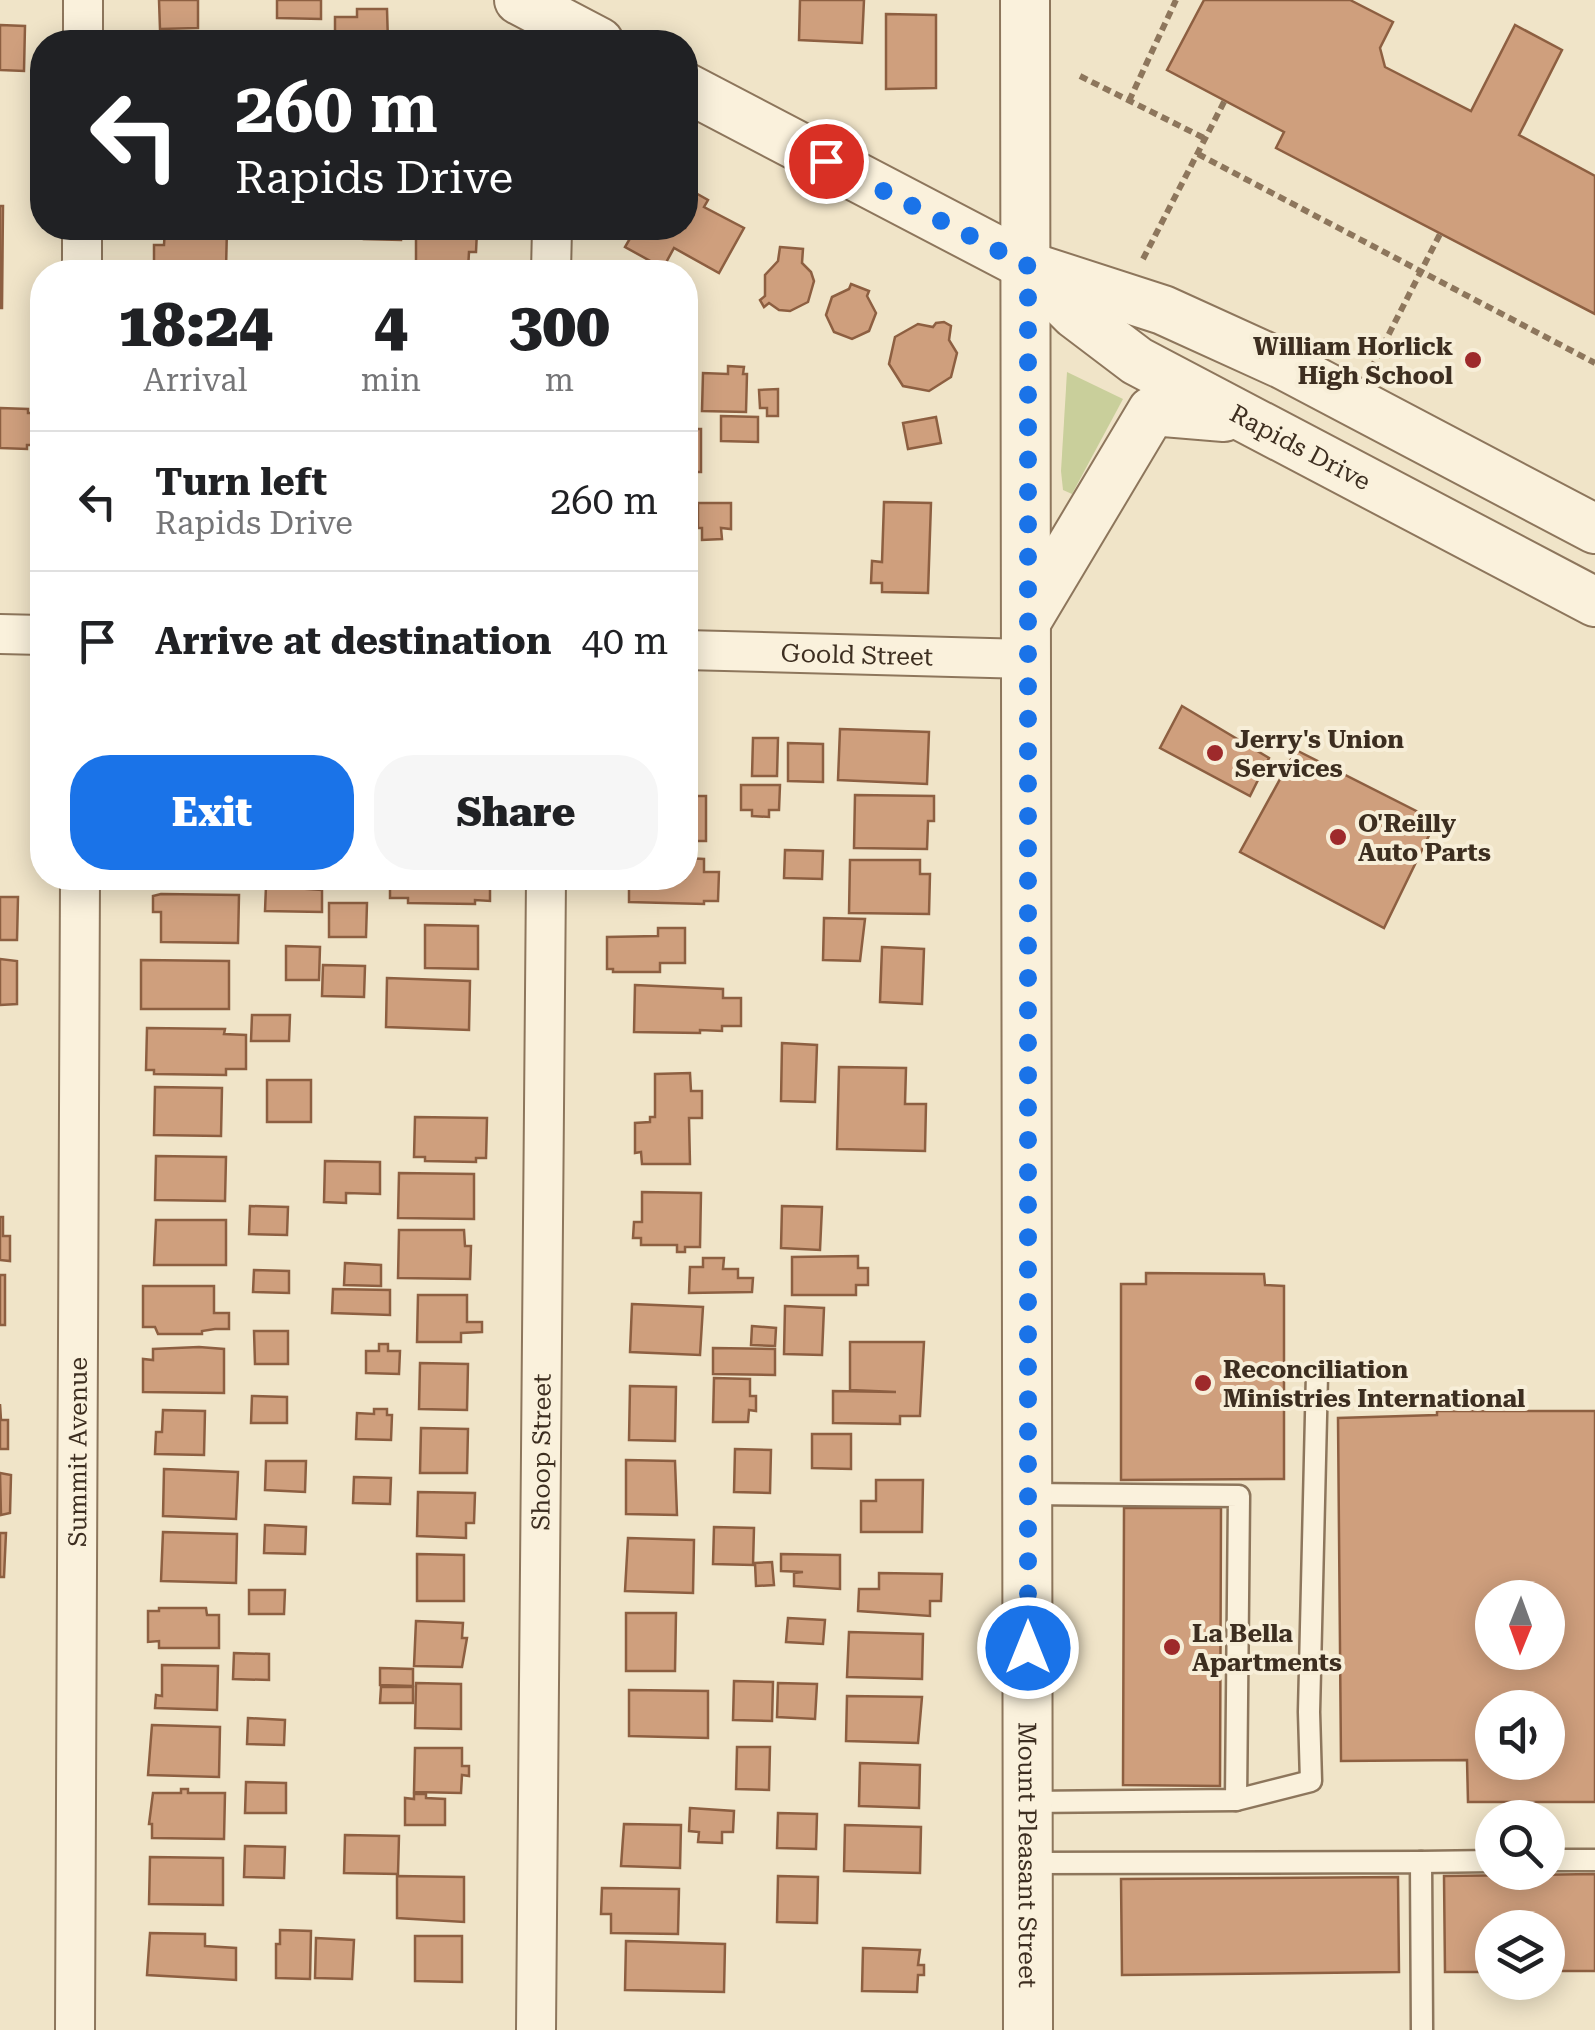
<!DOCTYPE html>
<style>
body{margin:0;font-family:"Roboto Serif",serif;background:#f6f6f6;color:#202124;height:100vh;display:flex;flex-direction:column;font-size:38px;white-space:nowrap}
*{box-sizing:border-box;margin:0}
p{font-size:32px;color:#757577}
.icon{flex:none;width:55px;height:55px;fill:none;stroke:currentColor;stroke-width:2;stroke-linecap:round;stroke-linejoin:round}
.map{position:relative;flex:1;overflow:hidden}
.drawer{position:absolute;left:30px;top:260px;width:668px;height:630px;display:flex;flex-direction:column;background:#fff;border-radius:40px;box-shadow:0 5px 25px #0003}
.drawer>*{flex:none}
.banner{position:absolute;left:30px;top:30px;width:668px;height:210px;border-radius:40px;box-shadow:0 5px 25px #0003;background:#202124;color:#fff;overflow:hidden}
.needle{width:65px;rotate:181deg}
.buttons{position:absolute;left:1475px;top:1580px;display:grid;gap:20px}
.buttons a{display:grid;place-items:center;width:90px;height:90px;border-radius:50%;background:#fff;box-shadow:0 5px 25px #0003;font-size:50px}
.pin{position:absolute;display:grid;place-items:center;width:85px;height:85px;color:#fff;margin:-42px;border:5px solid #fff;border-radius:50%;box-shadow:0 2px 10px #0007}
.me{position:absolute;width:110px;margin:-55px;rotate:0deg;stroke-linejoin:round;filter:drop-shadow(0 0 8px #0008)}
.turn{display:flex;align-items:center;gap:35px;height:210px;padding:0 40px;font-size:45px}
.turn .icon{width:130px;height:130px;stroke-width:2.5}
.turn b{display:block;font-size:70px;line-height:85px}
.eta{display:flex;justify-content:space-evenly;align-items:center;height:170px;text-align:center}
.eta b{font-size:60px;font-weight:800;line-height:70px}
.cta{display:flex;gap:20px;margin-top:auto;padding:20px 40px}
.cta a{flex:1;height:115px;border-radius:40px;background:#1a73e8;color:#fff;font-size:40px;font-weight:800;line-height:115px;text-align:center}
.cta a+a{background:#f6f6f6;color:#202124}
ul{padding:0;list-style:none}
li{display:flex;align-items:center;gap:30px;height:140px;padding:0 40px;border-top:2px solid #e0e0e0}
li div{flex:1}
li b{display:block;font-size:38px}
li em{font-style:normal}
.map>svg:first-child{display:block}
</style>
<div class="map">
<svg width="1595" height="2030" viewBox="0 0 1595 2030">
<rect width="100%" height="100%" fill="#f0e4c8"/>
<path fill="#c9cf9b" d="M1067,372L1123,399L1072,494L1063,490L1061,471Z"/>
<g fill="#cf9f7d" stroke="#8d5f41" stroke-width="2.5" fill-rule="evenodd">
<path d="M159,0H198V28L160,29Z"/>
<path d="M277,0H321V19L277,18Z"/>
<path d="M800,0H864L862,43L799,40Z"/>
<path d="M1204,0H1350L1393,22L1380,48L1385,67L1471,111L1515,25L1562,50L1519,135L1595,176V314L1276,148L1284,132L1167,70Z"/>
<path d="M357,9H387L388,42H335V17H357Z"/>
<path d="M886,14L936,15V88L886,89Z"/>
<path d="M0,25L25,26L24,71L0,70Z"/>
<path d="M685,187L708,200L704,207L744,228L719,273L674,248L663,268L625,247L636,228H685Z"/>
<path d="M0,206H3L2,308H0Z"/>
<path d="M165,228H227L226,269L154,268V245H164Z"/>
<path d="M249,228H284V236L249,235Z"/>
<path d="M365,228H401V240L364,239Z"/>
<path d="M416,230L477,231L476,252H469L468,270H416Z"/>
<path d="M780,247L803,249L802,263L811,272L814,281L808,302L790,311L779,310L769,303L764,307L760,300L765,296V275L778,261Z"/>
<path d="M851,284L869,291L867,296L876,313L869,331L852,339L834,332L826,315L832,297L849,289Z"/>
<path d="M944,322L951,326L949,340L957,353L951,377L929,391L903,386L889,364L895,337L918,324L933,327L936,323Z"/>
<path d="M728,366L744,367L743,374H747L746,412L702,411L703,373L728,374Z"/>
<path d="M778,389V416H767V408H760L759,390Z"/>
<path d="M0,408L28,409V413H39L38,445H27V449L0,448Z"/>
<path d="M721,416L758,417V442L721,441Z"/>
<path d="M936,417L941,443L908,449L903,423Z"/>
<rect x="685" y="429" width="16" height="43"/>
<path d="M884,502L931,503L928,593L882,592V583H871L872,561L882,562Z"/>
<path d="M698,503H731V529L721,528L722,539L702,540V528H698Z"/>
<path d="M1182,706L1269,758L1250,796L1160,748Z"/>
<path d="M840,729L929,732L927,784L838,780Z"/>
<path d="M753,738H778L777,776H752Z"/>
<path d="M788,743L823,744V782L788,781Z"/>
<path d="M1296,750L1436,821L1384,928L1240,852Z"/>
<path d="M741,785H780L779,810H769V817L752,816V810H741Z"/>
<path d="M855,795L934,796V821H928L927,849L854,848Z"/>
<rect x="685" y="796" width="21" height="45"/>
<path d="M785,850L823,851L822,879L784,878Z"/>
<path d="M685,858L704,859V872H719L718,901H704V904L629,902V878H685Z"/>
<path d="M850,860H920V874H930L929,914L849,913Z"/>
<path d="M390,878H490V901L475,900V904L408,903V898H390Z"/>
<path d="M266,886L322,890V912L265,911Z"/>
<path d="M161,894L239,895L238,943L161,942V912H153V896Z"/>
<path d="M0,897H18L17,940H0Z"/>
<path d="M329,903H367L366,937H329Z"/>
<path d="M824,918L865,919L860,961L823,960Z"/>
<path d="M425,925L478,926V969L425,968Z"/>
<path d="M658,928H685V963H660V972H613V969H607V937L658,936Z"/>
<path d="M286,946L320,947L319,980H286Z"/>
<path d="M882,947L924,949L922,1004L880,1002Z"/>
<path d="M0,959L17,961V1004L0,1005Z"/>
<path d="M141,960L229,961V1009H141Z"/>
<path d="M323,965L365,966L364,997L322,996Z"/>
<path d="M387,978L470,981L469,1030L386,1027Z"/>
<path d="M635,985L723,989V998H741V1026H722V1031L700,1030V1033L634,1032Z"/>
<path d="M252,1015H290L289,1041H251Z"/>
<path d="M147,1028L225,1029L224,1034L246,1035V1069H226V1075L154,1074V1070H146Z"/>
<path d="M782,1043L817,1045L815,1102L781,1101Z"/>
<path d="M839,1067L906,1068L905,1104H926L925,1151L837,1149Z"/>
<path d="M690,1073L691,1091H702V1118H689L690,1164H642L641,1152L635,1153V1123L650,1122V1117H655V1074Z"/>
<rect x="267" y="1080" width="44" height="42"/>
<path d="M155,1087L222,1088L221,1136L154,1135Z"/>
<path d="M415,1117L487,1118L486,1158H476V1162L425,1161V1157H414Z"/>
<path d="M156,1156L226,1157L225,1201L155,1200Z"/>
<path d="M325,1161L380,1162V1194L346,1193V1203L324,1202Z"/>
<path d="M399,1173L474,1174V1219L398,1218Z"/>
<path d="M642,1192L701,1193L700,1247H685V1252H677V1245H641V1238H633L634,1222H642Z"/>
<path d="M250,1206L288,1207L287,1235L249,1234Z"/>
<path d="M782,1206L822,1207L820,1250L781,1248Z"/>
<path d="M0,1217H3V1236H10V1261L0,1260Z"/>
<path d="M156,1220H226V1265H154Z"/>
<path d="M399,1230H464L465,1246H471L470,1279L398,1278Z"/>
<path d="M858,1256V1268H868V1285H856V1295H792V1257Z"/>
<path d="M703,1258H724L723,1269H738V1278H753L752,1292L689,1293L690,1267H703Z"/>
<path d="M345,1263L381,1265V1286L344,1285Z"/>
<path d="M254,1270L289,1271V1293L253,1292Z"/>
<path d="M1146,1273L1264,1274L1265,1285L1284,1286V1479L1121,1480V1284H1146Z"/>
<rect x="0" y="1275" width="5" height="50"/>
<path d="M143,1286H214V1313H229V1329H215L202,1331V1334H158L155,1327H143Z"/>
<path d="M333,1289L390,1290V1315L332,1313Z"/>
<path d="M418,1295H467V1322H482V1332L461,1333V1342H417Z"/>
<path d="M632,1304L703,1307L700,1355L630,1352Z"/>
<path d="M785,1306L824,1308L822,1355L784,1354Z"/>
<path d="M752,1326L776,1328L775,1346L751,1345Z"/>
<path d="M254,1331H288V1364H255Z"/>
<path d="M850,1342H924L920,1416H900V1424L833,1423V1391L896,1392L850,1390Z"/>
<path d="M379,1344H388V1351H400L399,1374L366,1373V1351H379Z"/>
<path d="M199,1347L224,1349V1393L143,1392V1359L153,1360V1349Z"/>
<path d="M713,1348L775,1349V1375L713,1374Z"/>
<path d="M420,1363L468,1364L467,1410L419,1409Z"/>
<path d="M714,1378L750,1379V1396H756V1411L749,1410L748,1422H713Z"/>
<path d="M630,1386L676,1387L675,1441L629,1440Z"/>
<path d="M252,1396L287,1397V1423H251Z"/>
<path d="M0,1404L1,1420H8V1449H0Z"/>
<path d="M374,1409H387V1415H392L391,1440L356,1439L357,1413L374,1414Z"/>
<path d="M163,1410L205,1411L204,1455L155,1454L156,1432H162Z"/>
<path d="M1437,1411H1595V1802H1468L1467,1760L1341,1761L1338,1418L1437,1415ZM1492,1598H1548V1652H1492ZM1492,1708H1548V1762H1492Z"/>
<path d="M421,1428L468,1429L467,1473H420Z"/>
<path d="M812,1434H851V1469L812,1468Z"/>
<path d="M735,1449L771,1450L770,1493L734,1492Z"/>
<path d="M626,1460L675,1461L677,1515L626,1514Z"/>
<path d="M266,1461H306L305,1492L265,1490Z"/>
<path d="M164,1469L238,1472L236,1519L163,1516Z"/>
<path d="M0,1473L11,1475L10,1513L1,1515Z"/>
<path d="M354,1477L391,1478L390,1504L353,1503Z"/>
<path d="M876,1480H923L922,1532H861V1501H876Z"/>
<path d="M418,1492L475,1493L474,1523H466V1538L417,1536Z"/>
<path d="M1124,1508H1221L1220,1786L1123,1785Z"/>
<path d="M265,1525L306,1527L305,1554L264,1553Z"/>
<path d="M714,1527L754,1528L753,1565L713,1564Z"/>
<path d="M163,1532L237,1534L236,1583L161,1581Z"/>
<path d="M0,1533H6L4,1577H0Z"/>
<path d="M628,1538L694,1540L693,1593L625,1591Z"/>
<path d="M417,1554L464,1555V1601H417Z"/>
<path d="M781,1554L840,1555V1589L794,1586V1573L803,1572L781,1571Z"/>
<path d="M772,1562L774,1585L756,1586L755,1563Z"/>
<path d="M879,1573L942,1574L941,1601H930V1616L858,1611L859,1589H879Z"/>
<path d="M249,1590H285L284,1614H249Z"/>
<path d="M159,1608H206L207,1615H219V1648H159V1641L148,1642V1611H159Z"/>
<path d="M626,1613H676L675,1671H626Z"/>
<path d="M788,1618L825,1620L823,1644L786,1642Z"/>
<path d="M416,1621L463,1623L462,1638H467L462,1667L414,1666Z"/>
<path d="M849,1632L923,1634L922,1679L847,1677Z"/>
<path d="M234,1653L269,1654V1680L233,1679Z"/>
<path d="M162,1665L218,1666L217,1710L155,1708L156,1695L162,1696Z"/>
<path d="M380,1668L413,1669V1686L380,1685Z"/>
<path d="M734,1681L773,1682L772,1721L733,1720Z"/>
<path d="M416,1683L461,1684V1729L415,1728Z"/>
<path d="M778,1683L817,1684L815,1719L777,1717Z"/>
<path d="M381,1687H413V1703H380Z"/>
<path d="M629,1690L708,1691V1738L629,1736Z"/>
<path d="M847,1696L922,1697L918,1743L846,1741Z"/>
<path d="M248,1718L285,1720L284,1745L247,1744Z"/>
<path d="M152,1725L220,1727L219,1777L148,1775Z"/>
<path d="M737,1747H770L769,1790L736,1789Z"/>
<path d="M415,1748H462V1766H469V1776L462,1775L461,1793L414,1792Z"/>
<path d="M860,1763L920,1765L919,1808L859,1806Z"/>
<path d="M246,1782L286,1783V1813H245Z"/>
<path d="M181,1789H188V1793H225L224,1839L152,1838V1824H149L153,1793H181Z"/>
<path d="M414,1794H426V1798L445,1799V1825H405V1798L414,1799Z"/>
<path d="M690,1808L734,1811L733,1832H722V1843L698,1842L699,1832L689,1831Z"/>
<path d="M778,1813L817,1814L816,1849L777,1848Z"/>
<path d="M624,1824L681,1825L680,1868L621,1866Z"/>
<path d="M845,1825L921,1827L920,1873L844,1871Z"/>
<path d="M345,1835L399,1836L398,1874L344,1873Z"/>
<path d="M245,1846L285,1847L284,1878L244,1877Z"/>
<path d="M150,1857L223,1858V1905L149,1904Z"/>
<path d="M1595,1874V1971H1548V1928H1492V1972H1445L1444,1876Z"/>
<path d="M397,1876L464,1877V1922L397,1918Z"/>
<path d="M778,1876L818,1877L817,1923L777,1922Z"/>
<path d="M1398,1877L1399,1972L1122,1975L1121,1879Z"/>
<path d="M602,1888L679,1889L678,1934L611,1933V1914H601Z"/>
<path d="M280,1930L311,1931L310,1979L276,1978V1944H280Z"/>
<path d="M150,1933L205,1934V1946L236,1948V1980L147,1975Z"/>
<path d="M415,1936H462V1982L415,1981Z"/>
<path d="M316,1938L354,1940L352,1979L315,1978Z"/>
<path d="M626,1941L725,1944L724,1992L625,1990Z"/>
<path d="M863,1948L920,1950L918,1965H924V1975H918L917,1992L862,1991Z"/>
</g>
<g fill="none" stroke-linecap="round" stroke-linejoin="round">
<defs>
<g id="service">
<path d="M1028,1494L1239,1496L1236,1800L1028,1802"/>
<path d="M1236,1800L1311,1781L1309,1712L1317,1374"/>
<path d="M1548,1860H1595"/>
<path d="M1421,1862L1492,1861"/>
<path d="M1028,1863L1421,1862L1422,2030"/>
</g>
<g id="minor">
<path d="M83,42V0"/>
<path d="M82,272V228"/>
<path d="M551,272L552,228"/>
<path d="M0,634L42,635"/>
<path id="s1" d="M685,650L1027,659"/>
<path id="s2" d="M75,2030L80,878"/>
<path id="s3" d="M536,2030L546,878"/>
</g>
<g id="tertiary">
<path d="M519,0L599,42"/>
<path id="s4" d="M1025,0L1028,2030"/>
<path d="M685,87L1027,266L1163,310L1284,365L1595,529"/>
<path id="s5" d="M1033,272L1075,314L1137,361L1595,602"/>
<path d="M1029,617L1152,411L1224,417"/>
</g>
</defs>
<use href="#service" stroke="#8d765c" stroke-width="25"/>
<use href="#minor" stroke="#8d765c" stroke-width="42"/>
<use href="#tertiary" stroke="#8d765c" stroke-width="52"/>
<g stroke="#8d765c" stroke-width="6" stroke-dasharray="8 5" stroke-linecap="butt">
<path d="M1080,76L1206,139"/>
<path d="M1129,101L1176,0"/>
<path d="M1198,154L1595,363"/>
<path d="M1143,259L1225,100"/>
<path d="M1371,369L1440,234"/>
</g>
<use href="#service" stroke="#faf1dc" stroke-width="20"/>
<use href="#minor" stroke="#faf1dc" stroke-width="38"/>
<use href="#tertiary" stroke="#faf1dc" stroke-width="48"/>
</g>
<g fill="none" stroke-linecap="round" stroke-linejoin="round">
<path stroke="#1a73e8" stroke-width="18" stroke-dasharray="0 32.4" d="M826,161L1028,266V1648"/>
</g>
<g fill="#9e2a2b" stroke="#f7eed8" stroke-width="4">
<circle cx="1473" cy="360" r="10"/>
<circle cx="1215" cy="753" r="10"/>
<circle cx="1338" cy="837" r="10"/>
<circle cx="1203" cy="1383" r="10"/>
<circle cx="1172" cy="1647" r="10"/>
</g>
<g text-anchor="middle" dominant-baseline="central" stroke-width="8" stroke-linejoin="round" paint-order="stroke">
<g font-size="25" font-weight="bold" fill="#3d2e20" stroke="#f7eed8" text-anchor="start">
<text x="1453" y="346" text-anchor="end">William Horlick<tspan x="1453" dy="29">High School</tspan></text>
<text x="1235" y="739">Jerry's Union<tspan x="1235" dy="29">Services</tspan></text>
<text x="1358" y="823">O'Reilly<tspan x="1358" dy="29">Auto Parts</tspan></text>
<text x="1223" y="1369">Reconciliation<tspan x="1223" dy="29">Ministries International</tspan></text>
<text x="1192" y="1633">La Bella<tspan x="1192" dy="29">Apartments</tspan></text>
</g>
<g font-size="25" fill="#3d2e20" stroke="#f7eed8">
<text stroke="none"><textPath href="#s5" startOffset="322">Rapids Drive</textPath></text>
<text stroke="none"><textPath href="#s1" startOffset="172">Goold Street</textPath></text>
<text stroke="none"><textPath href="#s2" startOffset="578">Summit Avenue</textPath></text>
<text stroke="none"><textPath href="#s3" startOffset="578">Shoop Street</textPath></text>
<text stroke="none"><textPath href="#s4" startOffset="1855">Mount Pleasant Street</textPath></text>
</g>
</g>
</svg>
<div class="buttons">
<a><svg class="needle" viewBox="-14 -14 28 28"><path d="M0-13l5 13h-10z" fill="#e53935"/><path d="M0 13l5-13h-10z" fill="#757577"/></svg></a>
<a><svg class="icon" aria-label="sound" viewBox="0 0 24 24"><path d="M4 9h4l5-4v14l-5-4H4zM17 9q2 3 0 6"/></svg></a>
<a><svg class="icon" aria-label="search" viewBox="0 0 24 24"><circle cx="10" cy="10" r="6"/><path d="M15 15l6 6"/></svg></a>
<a><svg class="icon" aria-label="layers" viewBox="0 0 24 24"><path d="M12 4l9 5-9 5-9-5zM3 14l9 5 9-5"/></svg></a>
</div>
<div class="pin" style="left:826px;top:161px;background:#d93025"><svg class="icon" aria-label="arrive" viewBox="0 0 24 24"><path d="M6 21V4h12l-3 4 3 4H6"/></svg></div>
<svg class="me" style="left:1028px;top:1648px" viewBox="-20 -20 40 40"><circle r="17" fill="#1a73e8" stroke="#fff" stroke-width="3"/><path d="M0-11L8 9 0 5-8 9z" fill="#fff"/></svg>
<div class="banner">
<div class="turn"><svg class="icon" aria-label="left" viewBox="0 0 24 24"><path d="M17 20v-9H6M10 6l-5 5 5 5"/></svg><div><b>260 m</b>Rapids Drive</div></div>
</div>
<section class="drawer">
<div class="eta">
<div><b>18:24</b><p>Arrival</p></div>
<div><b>4</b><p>min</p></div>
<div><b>300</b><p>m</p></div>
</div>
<ul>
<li><svg class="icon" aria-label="left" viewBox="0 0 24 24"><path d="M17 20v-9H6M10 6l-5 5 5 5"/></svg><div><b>Turn left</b><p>Rapids Drive</p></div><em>260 m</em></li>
<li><svg class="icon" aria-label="arrive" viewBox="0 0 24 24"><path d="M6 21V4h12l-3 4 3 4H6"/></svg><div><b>Arrive at destination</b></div><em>40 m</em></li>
</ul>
<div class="cta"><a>Exit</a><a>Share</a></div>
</section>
</div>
